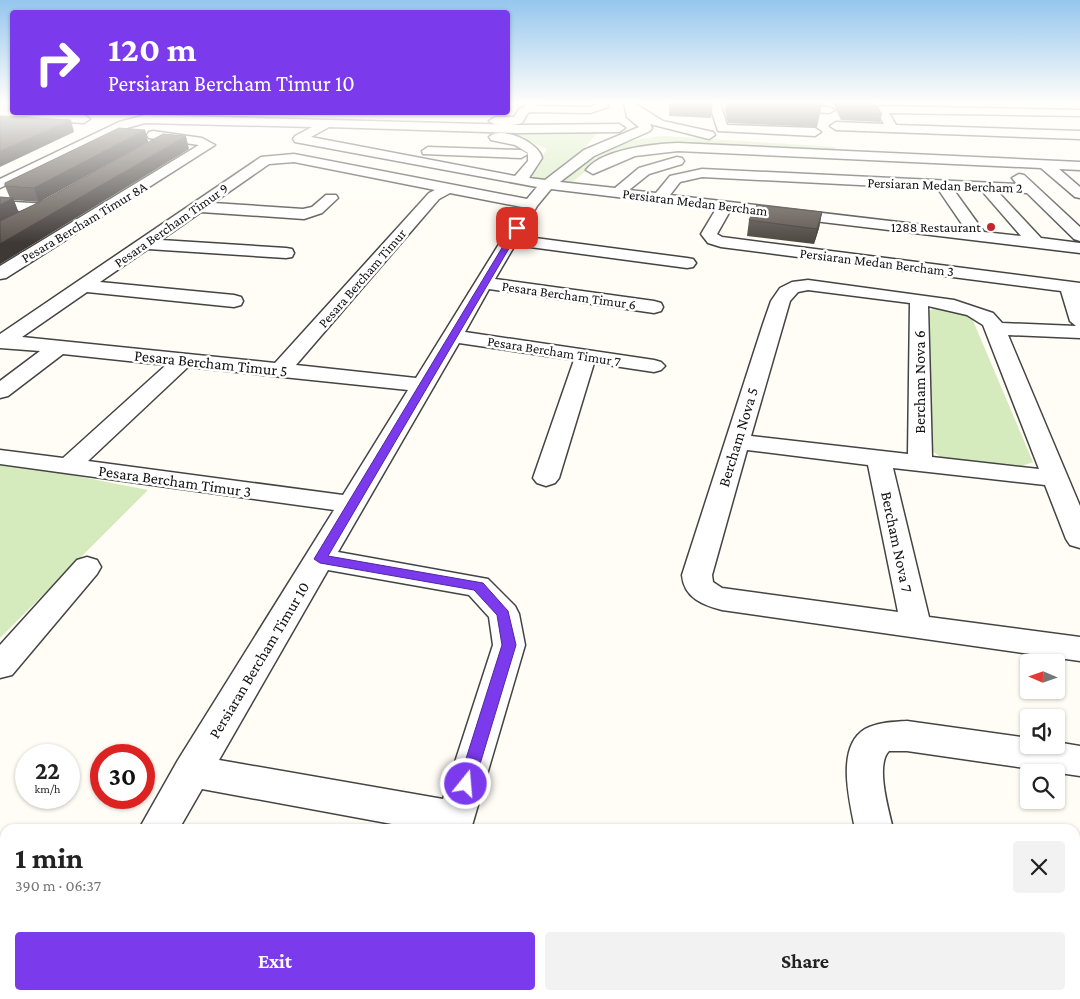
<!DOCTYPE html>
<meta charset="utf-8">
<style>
body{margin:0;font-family:"Crimson Pro",serif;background:#f2f2f2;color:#222;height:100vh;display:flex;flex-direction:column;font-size:19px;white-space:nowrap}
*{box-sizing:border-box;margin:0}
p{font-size:16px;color:#767676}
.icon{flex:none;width:28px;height:28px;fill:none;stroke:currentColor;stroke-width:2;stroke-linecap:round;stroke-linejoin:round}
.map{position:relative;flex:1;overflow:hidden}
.details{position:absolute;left:0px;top:824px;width:1080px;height:176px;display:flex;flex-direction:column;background:#fff;border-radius:15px 15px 0 0;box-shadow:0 1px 4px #0004}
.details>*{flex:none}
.banner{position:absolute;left:10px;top:10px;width:500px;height:105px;border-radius:5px;box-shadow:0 1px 4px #0004;background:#7c3aed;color:#fff;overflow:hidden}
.needle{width:32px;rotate:272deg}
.tools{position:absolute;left:1020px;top:654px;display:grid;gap:10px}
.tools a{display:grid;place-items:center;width:45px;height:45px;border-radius:5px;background:#fff;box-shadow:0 1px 4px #0004;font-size:25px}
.speed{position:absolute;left:15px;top:744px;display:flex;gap:10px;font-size:25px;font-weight:700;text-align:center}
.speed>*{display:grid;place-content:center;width:65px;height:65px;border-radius:50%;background:#fff;box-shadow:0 1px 4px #0004;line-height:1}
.speed small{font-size:12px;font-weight:400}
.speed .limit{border:8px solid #d22;background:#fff;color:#111}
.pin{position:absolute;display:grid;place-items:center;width:42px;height:42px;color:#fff;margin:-21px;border-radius:10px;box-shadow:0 2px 8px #0006}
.me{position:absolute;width:55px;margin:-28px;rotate:17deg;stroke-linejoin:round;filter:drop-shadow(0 0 4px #0008)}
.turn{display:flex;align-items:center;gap:18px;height:105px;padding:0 15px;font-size:22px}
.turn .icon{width:65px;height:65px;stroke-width:2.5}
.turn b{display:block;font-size:35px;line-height:42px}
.round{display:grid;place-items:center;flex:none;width:52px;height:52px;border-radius:5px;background:#f2f2f2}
.head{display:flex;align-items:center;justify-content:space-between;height:85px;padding:0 15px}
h1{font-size:30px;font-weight:700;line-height:38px}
.action{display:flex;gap:10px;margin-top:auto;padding:10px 15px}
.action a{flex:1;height:58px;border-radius:5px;background:#7c3aed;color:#fff;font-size:20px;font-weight:700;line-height:58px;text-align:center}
.action a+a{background:#f2f2f2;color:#222}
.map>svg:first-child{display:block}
</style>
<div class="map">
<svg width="1080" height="999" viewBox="0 0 1080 999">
<rect width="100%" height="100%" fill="#fffdf5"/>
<g fill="#d5ebbd">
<path d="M416,128L591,130L597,133L583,150L542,180H527L547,149L511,134L413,131Z"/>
<path d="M664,136L835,147L837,152L671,143L604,157L571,183L562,180C600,153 617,140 664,136Z"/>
<path d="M938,307L971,316L1033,462L1020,467L943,459L931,450L929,311Z"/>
<path d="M0,461L148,490L0,638Z"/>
</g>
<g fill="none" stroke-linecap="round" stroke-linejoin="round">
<defs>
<g id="minor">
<path d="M526,103H537V106L590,107L596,105L597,103H607L608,107L590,113L531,112L528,113L522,123C513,126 496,127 489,121L495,117H514L519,109L525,107Z"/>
<path d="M624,103H634L663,121L713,132L715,135L709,139L650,124L652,128L650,131L594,156L560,182L615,188L639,168L677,157L682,158L684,161L682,164L649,174L629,190L656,193L670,176L702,169L1017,184L1012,178L1019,174L1024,175L1080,227V241L1074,239L1027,193L998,192L1041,238L1080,243V253L730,211L717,234L722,237L1080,283V338L1008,335L1080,506V548L1070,545L1066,539L1045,485L893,468L929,617L1080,637V661L722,610C703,605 684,598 682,575L763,324L771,301L780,288L792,282L808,280L954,300L993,313L1002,323L1076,326L1070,321L1061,291L721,247L708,243L701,234L716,209L551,189L537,206L520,236L687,258L693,259L696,263L693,267L687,268L515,245L495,279L654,301L661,303L663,307L661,311L654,313L489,289L465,332L654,360L661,362L665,366L661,370L654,372L594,363L559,478L555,483L546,486L537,483L533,478L574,360L459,343L338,552L488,579L515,606L519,614L525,645L471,829H419L202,789L179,829H139L178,760L334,510L0,464V450L63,458L166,365L63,354L8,396L0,398V381L40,351L0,348V334L261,157L294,154L527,199L537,187L295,142L293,139L295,136L312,127L145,123L127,128L0,188V179L119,122L145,115L519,125L619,124L625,128L619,132L519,133L329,127L311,137L515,176L528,161V153L515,145L491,140L489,137C500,125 539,142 542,158L529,178L545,180L584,150L639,127L627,117ZM294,162L435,190L429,193L275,363L22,337L87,292L234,307L241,305L243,301L241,297L234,295L100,282L148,249L286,258L292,257L294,253L292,249L286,248L161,240L201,212L304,219L322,213L338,198L336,195H326L312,207L303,209L213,203L269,164ZM702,177L938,189L966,230L670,195L680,182ZM953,189L982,191L1021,236L984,232ZM450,193L522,207L416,378L296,365L439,199ZM808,290L910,303L908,454L751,436L790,301L798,292ZM928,306L967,315L983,325L1039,469L932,457ZM188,367L408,390L343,495L88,461ZM747,450L868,465L898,612L722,588L713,582L712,575ZM328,570L469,595L489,617L493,645L443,799L219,760Z"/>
<path d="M709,103H720L727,125L815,128L821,132L815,136L718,131Z"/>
<path d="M785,105L829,107L835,110L829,113L781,110L779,108Z"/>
<path d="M881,106L1080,110V116L889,113L896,125L1080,131V139L836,130L830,126L836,122L884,124L875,109Z"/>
<path d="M49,115H84L90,119L84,123L49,121L9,126L3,122L9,118Z"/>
<path d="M153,131L202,138L215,145L6,278L0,279V266L199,145L149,138L147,135L149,132Z"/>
<path d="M678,143L1080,162V170L1059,169L1080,187V198L1075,197L1041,168L678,151L635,156L593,174L586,170C602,149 653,144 678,143Z"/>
<path d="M428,147L521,150L528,154L521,158L423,154L422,151Z"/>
<path d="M0,201L62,205L70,210L62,215L0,209Z"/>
<path d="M87,557L97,560L101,567L97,574L12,675L0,678V645L77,560Z"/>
<path d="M907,721L1029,738V745H1056V742L1080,746V776L907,751H889C875,765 889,811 893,829H855C850,802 835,747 865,729C878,722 893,722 907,721Z"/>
<path d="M0,867L5,868V908L0,907Z"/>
<path d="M1075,978L1080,980V999H1032L1030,995H1075Z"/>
<path d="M34,995H81L79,999H32Z"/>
<path d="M380,995H426L425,999H379Z"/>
<rect x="877" y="995" width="46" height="4"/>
</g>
</defs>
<use href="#minor" stroke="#444" stroke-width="3"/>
<use href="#minor" fill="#fff" fill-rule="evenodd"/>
</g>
<g fill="#4d4742">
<path d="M669,103H713L711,118L669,116Z"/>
<path d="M726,103H821L822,105L817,127L728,123L725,111Z"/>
<path d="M833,103H874L882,114L880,122L841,120Z"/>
<path d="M145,130L148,142L39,202L14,200L18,212L189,149L0,264V197L10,198L5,186Z"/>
<path d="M822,212L819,228L814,244L747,236L749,220Z"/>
</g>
<g fill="#3f3936">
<path d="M71,120L74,132L0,167V151Z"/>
<path d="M145,130L148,142L39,202L34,188Z"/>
<path d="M186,136L189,149L0,264V244Z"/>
<path d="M13,198L19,213L0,223V205Z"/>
<path d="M822,212L819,228L814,244L817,229Z"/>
</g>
<g fill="#5a524d" stroke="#3f3936">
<path d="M782,103H821L822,105Z"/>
<path d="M838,103H874L882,114L843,112Z"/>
<path d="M0,116L71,120L0,151Z"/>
<path d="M119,128L145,130L34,188L5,186V183Z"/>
<path d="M163,134L186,136L0,244V221L46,199Z"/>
<path d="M0,197L13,198L0,205Z"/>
<path d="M757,205L822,212L817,229L749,220Z"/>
</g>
<linearGradient id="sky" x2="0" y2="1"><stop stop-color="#95c6ee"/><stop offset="0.42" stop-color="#fffefa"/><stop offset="1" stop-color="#fffefa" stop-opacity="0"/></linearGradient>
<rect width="1080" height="243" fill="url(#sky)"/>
<path fill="#7c3aed" stroke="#51269a" d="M517,226L521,228L328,556L483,583L508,611L516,645L474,784L471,789L466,791L460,789L458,784L502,645L497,615L474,590L320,563L314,559L514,228Z"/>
<circle fill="#c4262e" stroke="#fff" stroke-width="2" cx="991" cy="227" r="5"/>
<g text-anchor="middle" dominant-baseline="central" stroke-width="5" stroke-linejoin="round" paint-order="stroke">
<g font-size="14" fill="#111" stroke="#fff">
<text transform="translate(945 185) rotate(2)">Persiaran Medan Bercham 2</text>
<text transform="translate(695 202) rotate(7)">Persiaran Medan Bercham</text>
<text transform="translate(84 222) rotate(-31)">Pesara Bercham Timur 8A</text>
<text transform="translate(171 225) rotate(-35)">Pesara Bercham Timur 9</text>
<text transform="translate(877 262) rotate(7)">Persiaran Medan Bercham 3</text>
<text transform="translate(362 278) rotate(-49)">Pesara Bercham Timur</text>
<text transform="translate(569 295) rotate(8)">Pesara Bercham Timur 6</text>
<text transform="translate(554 351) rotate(9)">Pesara Bercham Timur 7</text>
</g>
<g font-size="14" fill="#111" stroke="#fff" text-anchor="end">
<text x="981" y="227">1288 Restaurant</text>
</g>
<g font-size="16" fill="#111" stroke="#fff">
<text transform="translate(211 363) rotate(6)">Pesara Bercham Timur 5</text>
<text transform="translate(919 382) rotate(-90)">Bercham Nova 6</text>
<text transform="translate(738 437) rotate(-73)">Bercham Nova 5</text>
<text transform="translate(175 481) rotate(8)">Pesara Bercham Timur 3</text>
<text transform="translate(897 542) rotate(78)">Bercham Nova 7</text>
<text transform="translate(259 660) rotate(-59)">Persiaran Bercham Timur 10</text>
</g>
</g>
</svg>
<div class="tools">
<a><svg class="needle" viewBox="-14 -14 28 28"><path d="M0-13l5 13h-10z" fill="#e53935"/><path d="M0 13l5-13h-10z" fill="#767676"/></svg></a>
<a><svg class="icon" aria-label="sound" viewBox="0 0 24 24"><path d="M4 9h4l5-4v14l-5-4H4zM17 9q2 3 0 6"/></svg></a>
<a><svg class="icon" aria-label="search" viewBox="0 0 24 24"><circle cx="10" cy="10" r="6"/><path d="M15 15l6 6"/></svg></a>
</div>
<div class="speed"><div>22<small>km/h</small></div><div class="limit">30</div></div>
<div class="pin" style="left:517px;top:228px;background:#d93025"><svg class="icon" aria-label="arrive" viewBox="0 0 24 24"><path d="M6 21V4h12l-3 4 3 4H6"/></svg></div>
<svg class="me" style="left:466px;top:784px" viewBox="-20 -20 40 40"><circle r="17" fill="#7c3aed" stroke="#fff" stroke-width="3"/><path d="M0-11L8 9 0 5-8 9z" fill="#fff"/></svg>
<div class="banner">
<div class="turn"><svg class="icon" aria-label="right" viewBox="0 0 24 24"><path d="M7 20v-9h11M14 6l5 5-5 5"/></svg><div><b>120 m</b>Persiaran Bercham Timur 10</div></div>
</div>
<section class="details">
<div class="head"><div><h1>1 min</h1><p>390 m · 06:37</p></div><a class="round"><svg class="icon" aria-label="close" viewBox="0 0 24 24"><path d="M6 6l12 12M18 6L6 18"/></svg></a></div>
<div class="action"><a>Exit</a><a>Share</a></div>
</section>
</div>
